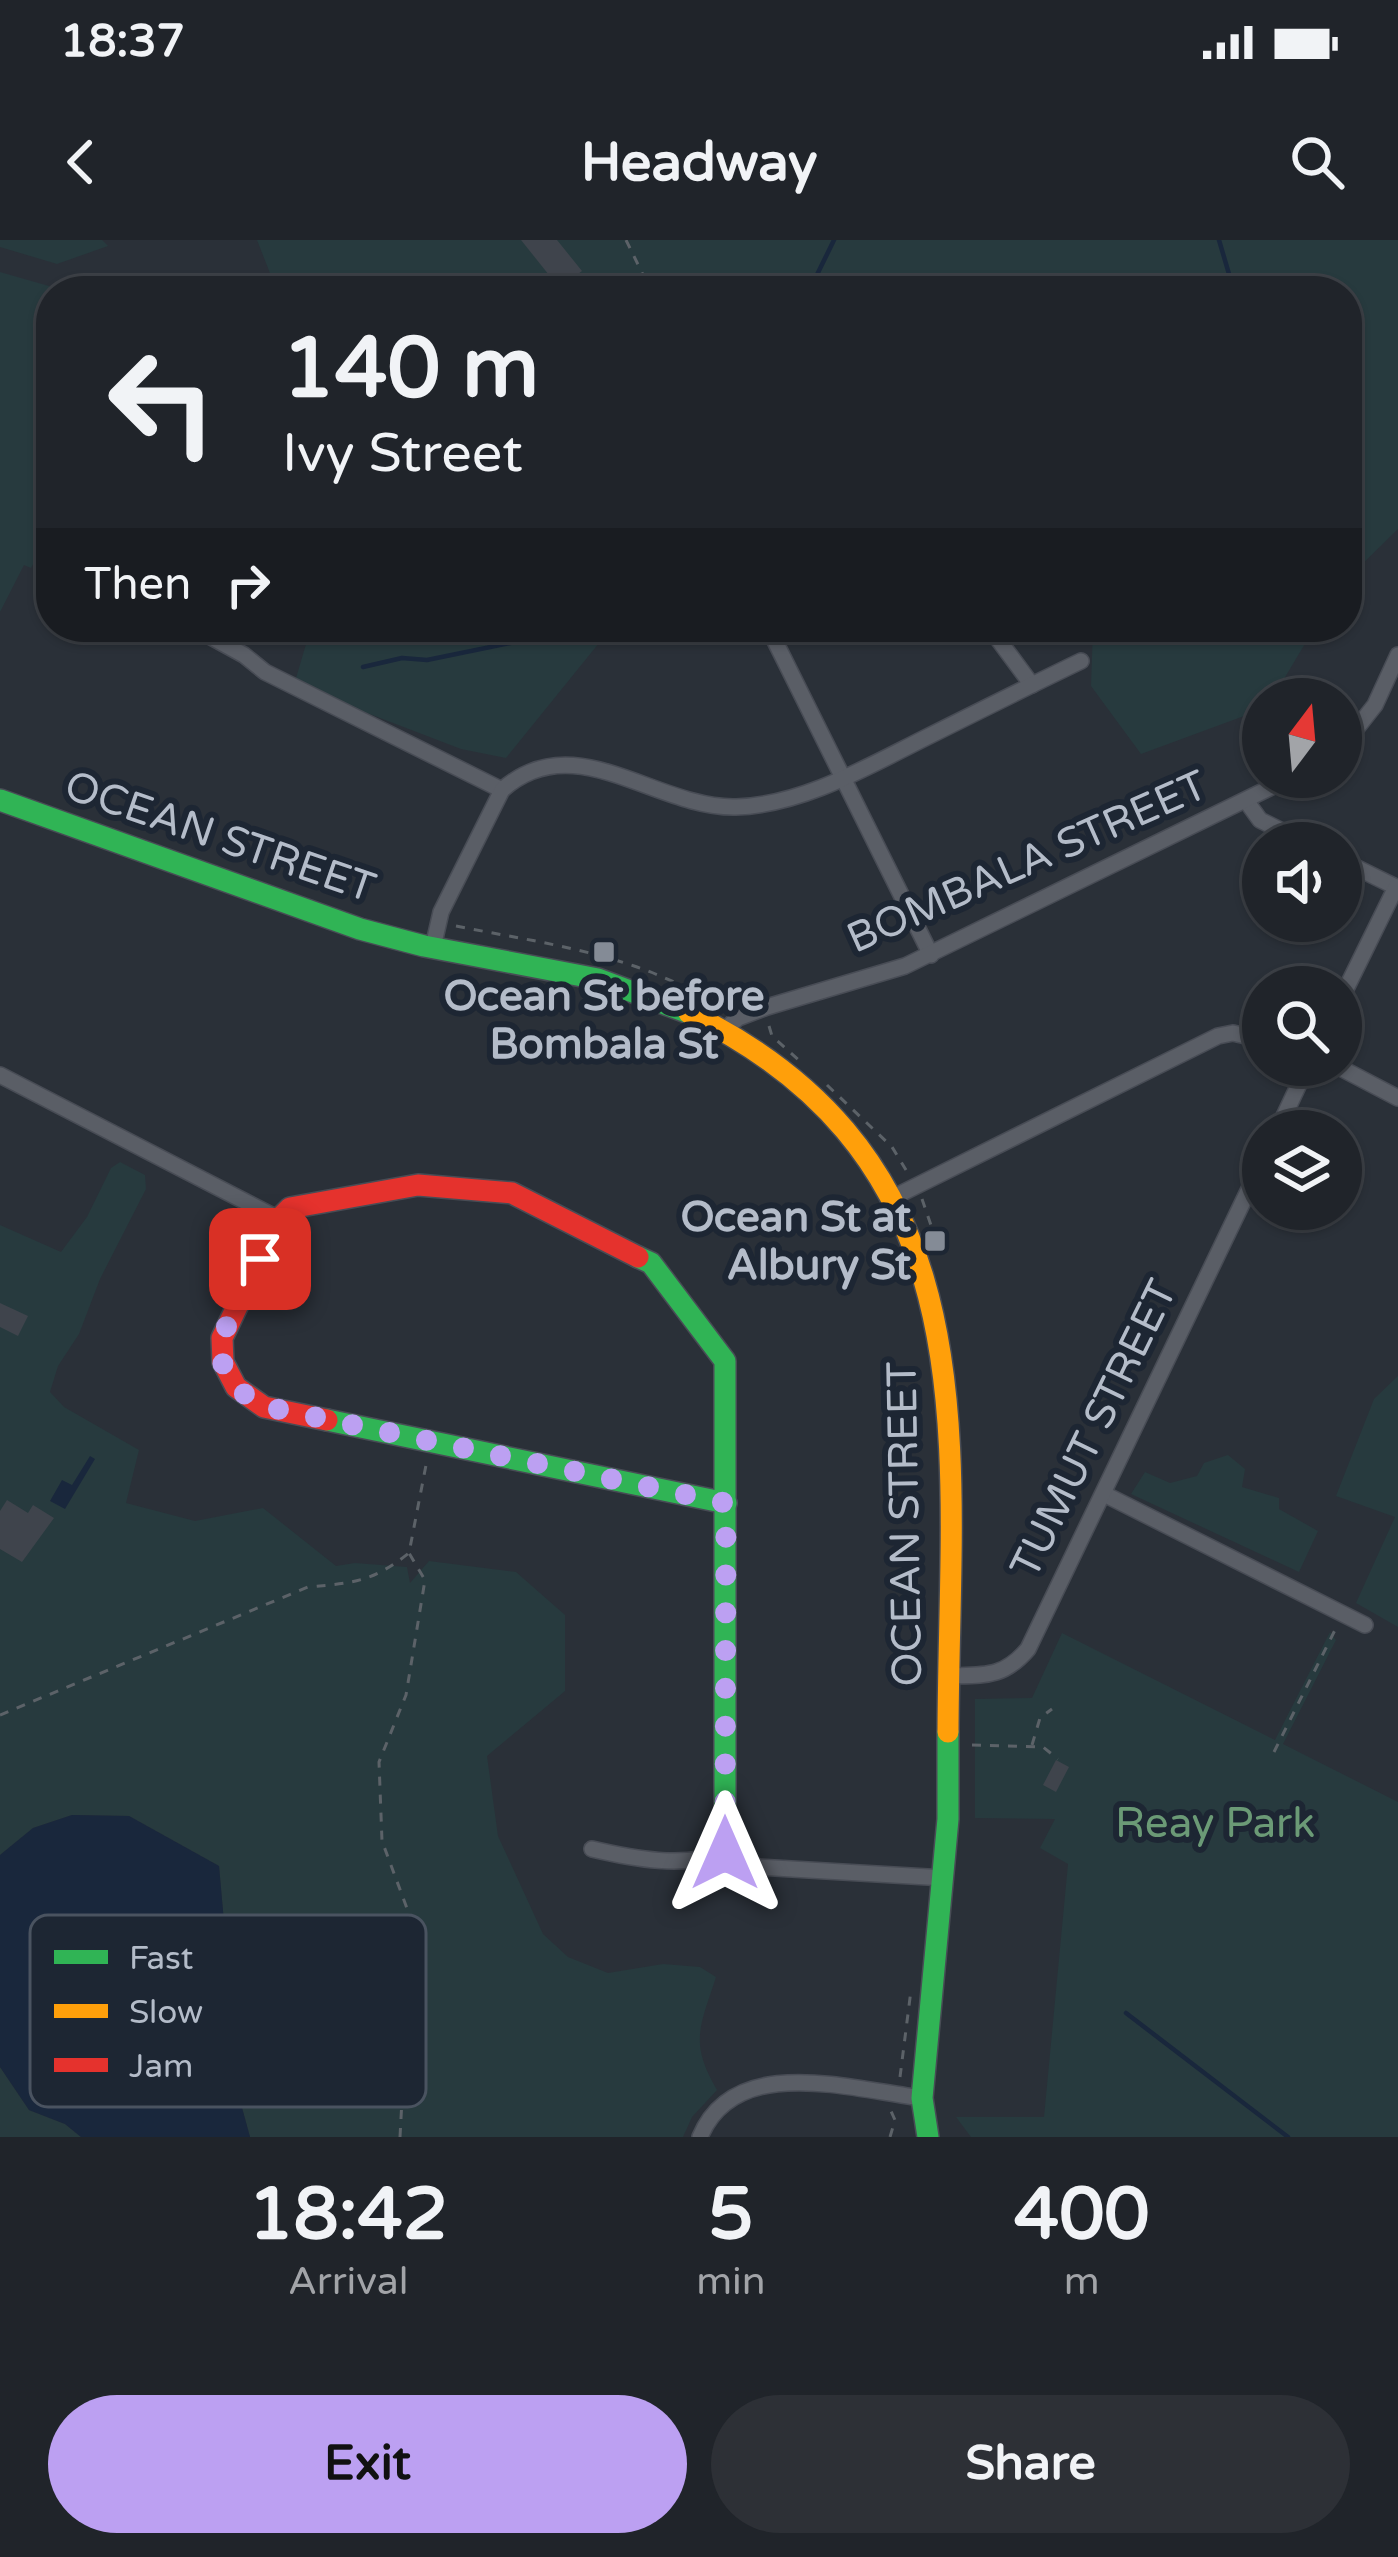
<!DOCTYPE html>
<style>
body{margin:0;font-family:"Varela Round",sans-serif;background:#2d3036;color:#f1f3f6;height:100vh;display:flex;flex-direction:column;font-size:45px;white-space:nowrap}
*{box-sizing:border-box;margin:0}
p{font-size:39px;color:#a2a4a8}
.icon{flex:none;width:66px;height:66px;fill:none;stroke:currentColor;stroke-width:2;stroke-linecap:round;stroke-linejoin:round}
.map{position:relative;height:1897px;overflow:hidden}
.sheet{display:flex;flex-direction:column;background:#20242a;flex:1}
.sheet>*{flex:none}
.hud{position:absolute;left:36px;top:36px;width:1326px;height:366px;border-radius:48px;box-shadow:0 3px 9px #0004,0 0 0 3px #3d4147;background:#20242a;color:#f1f3f6;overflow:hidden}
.needle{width:78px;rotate:16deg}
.controls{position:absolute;left:1242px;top:438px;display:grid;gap:24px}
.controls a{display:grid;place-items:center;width:120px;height:120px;border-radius:50%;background:#20242a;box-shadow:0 3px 9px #0004,0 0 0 3px #3d4147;font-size:60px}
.pin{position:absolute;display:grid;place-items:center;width:102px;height:102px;color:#fff;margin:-51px;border-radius:24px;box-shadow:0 6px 18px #0006}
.me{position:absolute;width:132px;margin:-66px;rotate:0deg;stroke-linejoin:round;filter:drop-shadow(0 0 9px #0008)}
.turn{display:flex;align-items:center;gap:42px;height:252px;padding:0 48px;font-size:54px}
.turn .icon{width:156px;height:156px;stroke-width:2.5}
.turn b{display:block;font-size:84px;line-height:102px}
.then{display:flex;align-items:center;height:114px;padding:0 48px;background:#0003;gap:24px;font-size:45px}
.eta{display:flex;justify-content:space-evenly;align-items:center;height:204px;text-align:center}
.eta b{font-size:72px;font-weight:700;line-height:84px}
.button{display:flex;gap:24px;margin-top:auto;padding:24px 48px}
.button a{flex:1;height:138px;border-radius:72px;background:#bca0f2;color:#111;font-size:48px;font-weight:700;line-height:138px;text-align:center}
.button a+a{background:#2d3036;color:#f1f3f6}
.status{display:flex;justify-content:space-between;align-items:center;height:84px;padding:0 60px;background:#20242a;direction:ltr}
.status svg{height:33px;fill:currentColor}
header{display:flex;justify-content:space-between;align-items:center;height:156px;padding:0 48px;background:#20242a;font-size:54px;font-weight:700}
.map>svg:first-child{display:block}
</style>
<div class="status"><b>18:37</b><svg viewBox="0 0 49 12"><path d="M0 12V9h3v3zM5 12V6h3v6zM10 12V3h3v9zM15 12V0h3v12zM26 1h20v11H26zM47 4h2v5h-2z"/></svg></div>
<header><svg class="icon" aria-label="back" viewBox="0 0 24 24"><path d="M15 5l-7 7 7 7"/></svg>Headway<svg class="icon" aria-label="search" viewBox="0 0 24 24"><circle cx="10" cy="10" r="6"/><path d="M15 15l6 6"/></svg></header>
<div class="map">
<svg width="1398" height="1897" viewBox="0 0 1398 1897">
<rect width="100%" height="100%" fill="#2a3038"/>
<g fill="#273a3e">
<path d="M0,0H102L108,6L57,24L0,7Z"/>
<path d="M257,0H1398V289L1347,339V51H277Z"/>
<path d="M0,32L56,48L51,51V131L41,309L31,328L24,325L0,372Z"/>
<path d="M311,387H612L506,518L461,509L294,445Z"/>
<path d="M1093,387H1315L1272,459H1263V469L1141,514L1091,446Z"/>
<path d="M120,922L145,935L146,949L100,1039L79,1094L58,1126L50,1152L64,1167L139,1210L126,1263L195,1281L263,1268L336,1326L355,1323L407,1327L410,1343L429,1321L516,1332L565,1375V1451L487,1516L498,1596L543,1694L568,1717L608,1733L663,1724L700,1727L716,1737C700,1787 689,1802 717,1850L692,1877L683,1897H250L226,1809L227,1716L219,1626L129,1576L72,1575L33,1588L0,1615V985L61,1012L87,977L111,928Z"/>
<path d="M1398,1136V1387L1356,1363L1395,1277L1336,1256L1374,1159Z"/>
<path d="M1228,1215L1245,1229L1242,1247L1279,1258V1269L1318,1291L1299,1332L1131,1254L1145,1232L1170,1243L1197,1236L1204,1223Z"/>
<path d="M1330,1392L1336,1400L1283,1504L1398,1562V1897H971L956,1877H1044L1068,1624L1040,1608L1055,1579L975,1578V1459L1032,1458L1062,1393L1275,1500Z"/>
<path d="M0,1827L29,1870L65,1884L81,1897H0Z"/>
</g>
<g fill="#19273c">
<path d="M90,1216L95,1219L65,1269L50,1261L62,1240L72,1245Z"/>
<path d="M72,1575L129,1576L219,1626L227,1716L226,1809L250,1897H81L65,1884L29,1870L0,1827V1615L33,1588Z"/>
</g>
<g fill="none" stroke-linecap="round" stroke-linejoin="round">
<g stroke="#19273c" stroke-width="4.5">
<path d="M1219,0L1234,51"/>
<path d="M809,51L834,0"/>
<path d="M1207,399L1210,387"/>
<path d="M363,427L402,418L427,420L554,394L558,387"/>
<path d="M1126,1773L1288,1897"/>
</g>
</g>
<g fill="#3f444c">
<path d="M521,0H557L582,31L555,51L545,39L549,35Z"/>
<path d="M0,1063L28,1076L18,1096L0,1087Z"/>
<path d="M7,1260L28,1273L33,1265L54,1278L22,1322L0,1309V1271Z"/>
<path d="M1056,1520L1069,1527L1056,1552L1043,1545Z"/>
</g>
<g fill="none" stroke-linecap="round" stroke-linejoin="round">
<defs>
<g id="street">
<path d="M193,387L244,415L265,432L502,550"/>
<path d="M768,387L931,715"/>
<path d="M989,387L1032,445"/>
<path d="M1341,508L1375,465L1398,415"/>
<path d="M1247,562L1260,580L1306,603"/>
<path d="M1341,620L1398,648"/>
<path d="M433,707L441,672L502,550C575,485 656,569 736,567C802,565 867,527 925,498C977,472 1029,446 1081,421"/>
<path d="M1341,759L1396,647"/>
<path d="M723,791L738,778L767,767L905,726L1292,537"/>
<path d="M1335,825L1398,858"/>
<path d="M0,835L279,979"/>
<path d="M1277,891L1308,825"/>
<path d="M892,958L1218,796L1233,793L1263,800"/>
<path d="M1104,1254L1365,1385"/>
<path d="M949,1436C985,1435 1003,1438 1028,1409L1263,920"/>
<path d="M592,1609C635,1619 682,1628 725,1613L759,1627L945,1638"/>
<path d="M700,1897C735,1812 853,1850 922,1858"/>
</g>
<g id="fast">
<path d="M0,560L360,689L424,706L598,739L689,773"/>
<path d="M638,1017L651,1023L725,1121V1613"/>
<path d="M327,1180L726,1263"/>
<path d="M928,1897L922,1858L948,1579V1492"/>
</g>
<path id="slow" d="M689,773C997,923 949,1206 948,1492"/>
<path id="jam" d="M327,1180L264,1167L236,1147L223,1122L222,1098L279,979L290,968L418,945L512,953L638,1017"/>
</defs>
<use href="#street" stroke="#484c55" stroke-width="18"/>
<use href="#fast" stroke="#484c55" stroke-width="24"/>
<use href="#slow" stroke="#484c55" stroke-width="24"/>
<use href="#jam" stroke="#484c55" stroke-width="24"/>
<g stroke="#5c6268" stroke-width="3" stroke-dasharray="9 9" stroke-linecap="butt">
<path d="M626,0L651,51"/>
<path d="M456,686C516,698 575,706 634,726C664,736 693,751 721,764L732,759L737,763"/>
<path d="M769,786L772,796L802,823"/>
<path d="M827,845L892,907L906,930"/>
<path d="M922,959L936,1000"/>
<path d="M0,1475L308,1347C354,1343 372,1342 409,1313L427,1220"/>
<path d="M972,1505L1043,1507L1058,1519"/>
<path d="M1032,1505L1040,1478L1052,1469"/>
<path d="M1274,1512L1337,1386"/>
<path d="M900,1837L911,1750"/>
<path d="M400,1897L406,1785L421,1706L382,1601L379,1522L406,1455L425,1340L409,1313"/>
<path d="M890,1897L895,1880L891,1871"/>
</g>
<use href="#street" stroke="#5a5e66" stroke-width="15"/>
<use href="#fast" stroke="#30b455" stroke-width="21"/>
<use href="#slow" stroke="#ff9f0a" stroke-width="21"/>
<use href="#jam" stroke="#e5322d" stroke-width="21"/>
</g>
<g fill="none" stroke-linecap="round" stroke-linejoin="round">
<path stroke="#bca0f2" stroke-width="21" stroke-dasharray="0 37.8" d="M260,1019C232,1078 188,1125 263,1166L726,1263L725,1613"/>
</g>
<g fill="#848b96" stroke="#1d2633" stroke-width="4.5">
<rect x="592" y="700" width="24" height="24" rx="6"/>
<rect x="923" y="989" width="24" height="24" rx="6"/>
</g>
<g text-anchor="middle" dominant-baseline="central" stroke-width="12" stroke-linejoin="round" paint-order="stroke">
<g font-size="42" fill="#b4bcc9" stroke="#1d2633">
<text transform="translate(220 597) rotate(19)">OCEAN STREET</text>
<text transform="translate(1027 622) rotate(-24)">BOMBALA STREET</text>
<text transform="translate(1094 1189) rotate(-64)">TUMUT STREET</text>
<text transform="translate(905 1284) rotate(-91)">OCEAN STREET</text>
</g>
<g font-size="42" font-weight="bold" fill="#b4bcc9" stroke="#1d2633">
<text x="604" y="756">Ocean St before<tspan x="604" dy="48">Bombala St</tspan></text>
<text x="911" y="977" text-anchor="end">Ocean St at<tspan x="911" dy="48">Albury St</tspan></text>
</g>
<g font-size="42" fill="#6b9a76" stroke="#1d2633">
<text x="1215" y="1583">Reay Park</text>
</g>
</g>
<rect x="30" y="1675" width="396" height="192" rx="18" fill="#1d2633" stroke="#4a5360" stroke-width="3"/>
<rect x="54" y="1710" width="54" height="14" fill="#30b455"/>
<rect x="54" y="1764" width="54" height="14" fill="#ff9f0a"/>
<rect x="54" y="1818" width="54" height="14" fill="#e5322d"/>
<g font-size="33" fill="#b4bcc9">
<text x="129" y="1729">Fast</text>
<text x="129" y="1783">Slow</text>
<text x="129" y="1837">Jam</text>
</g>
</svg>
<div class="controls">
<a><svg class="needle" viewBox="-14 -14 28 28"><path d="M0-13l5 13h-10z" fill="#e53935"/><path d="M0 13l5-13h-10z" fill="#a2a4a8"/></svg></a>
<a><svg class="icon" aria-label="sound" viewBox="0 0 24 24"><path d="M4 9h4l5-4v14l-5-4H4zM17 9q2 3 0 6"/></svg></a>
<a><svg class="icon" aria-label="search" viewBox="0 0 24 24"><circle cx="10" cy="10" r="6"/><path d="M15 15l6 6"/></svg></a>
<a><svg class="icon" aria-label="layers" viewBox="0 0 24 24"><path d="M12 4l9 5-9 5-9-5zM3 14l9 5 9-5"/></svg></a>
</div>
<div class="pin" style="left:260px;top:1019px;background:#d93025"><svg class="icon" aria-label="arrive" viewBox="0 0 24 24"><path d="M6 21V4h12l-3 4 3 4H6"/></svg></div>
<svg class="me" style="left:725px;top:1613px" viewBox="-20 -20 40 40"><path d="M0-17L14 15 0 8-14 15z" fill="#bca0f2" stroke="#fff" stroke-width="4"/></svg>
<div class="hud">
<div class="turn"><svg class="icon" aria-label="left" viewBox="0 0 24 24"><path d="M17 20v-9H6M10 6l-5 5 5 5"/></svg><div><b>140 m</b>Ivy Street</div></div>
<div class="then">Then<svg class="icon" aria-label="right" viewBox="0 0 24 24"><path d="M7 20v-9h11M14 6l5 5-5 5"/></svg></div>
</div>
</div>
<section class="sheet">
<div class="eta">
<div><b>18:42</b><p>Arrival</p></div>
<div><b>5</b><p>min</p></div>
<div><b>400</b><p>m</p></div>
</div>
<div class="button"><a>Exit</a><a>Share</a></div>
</section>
